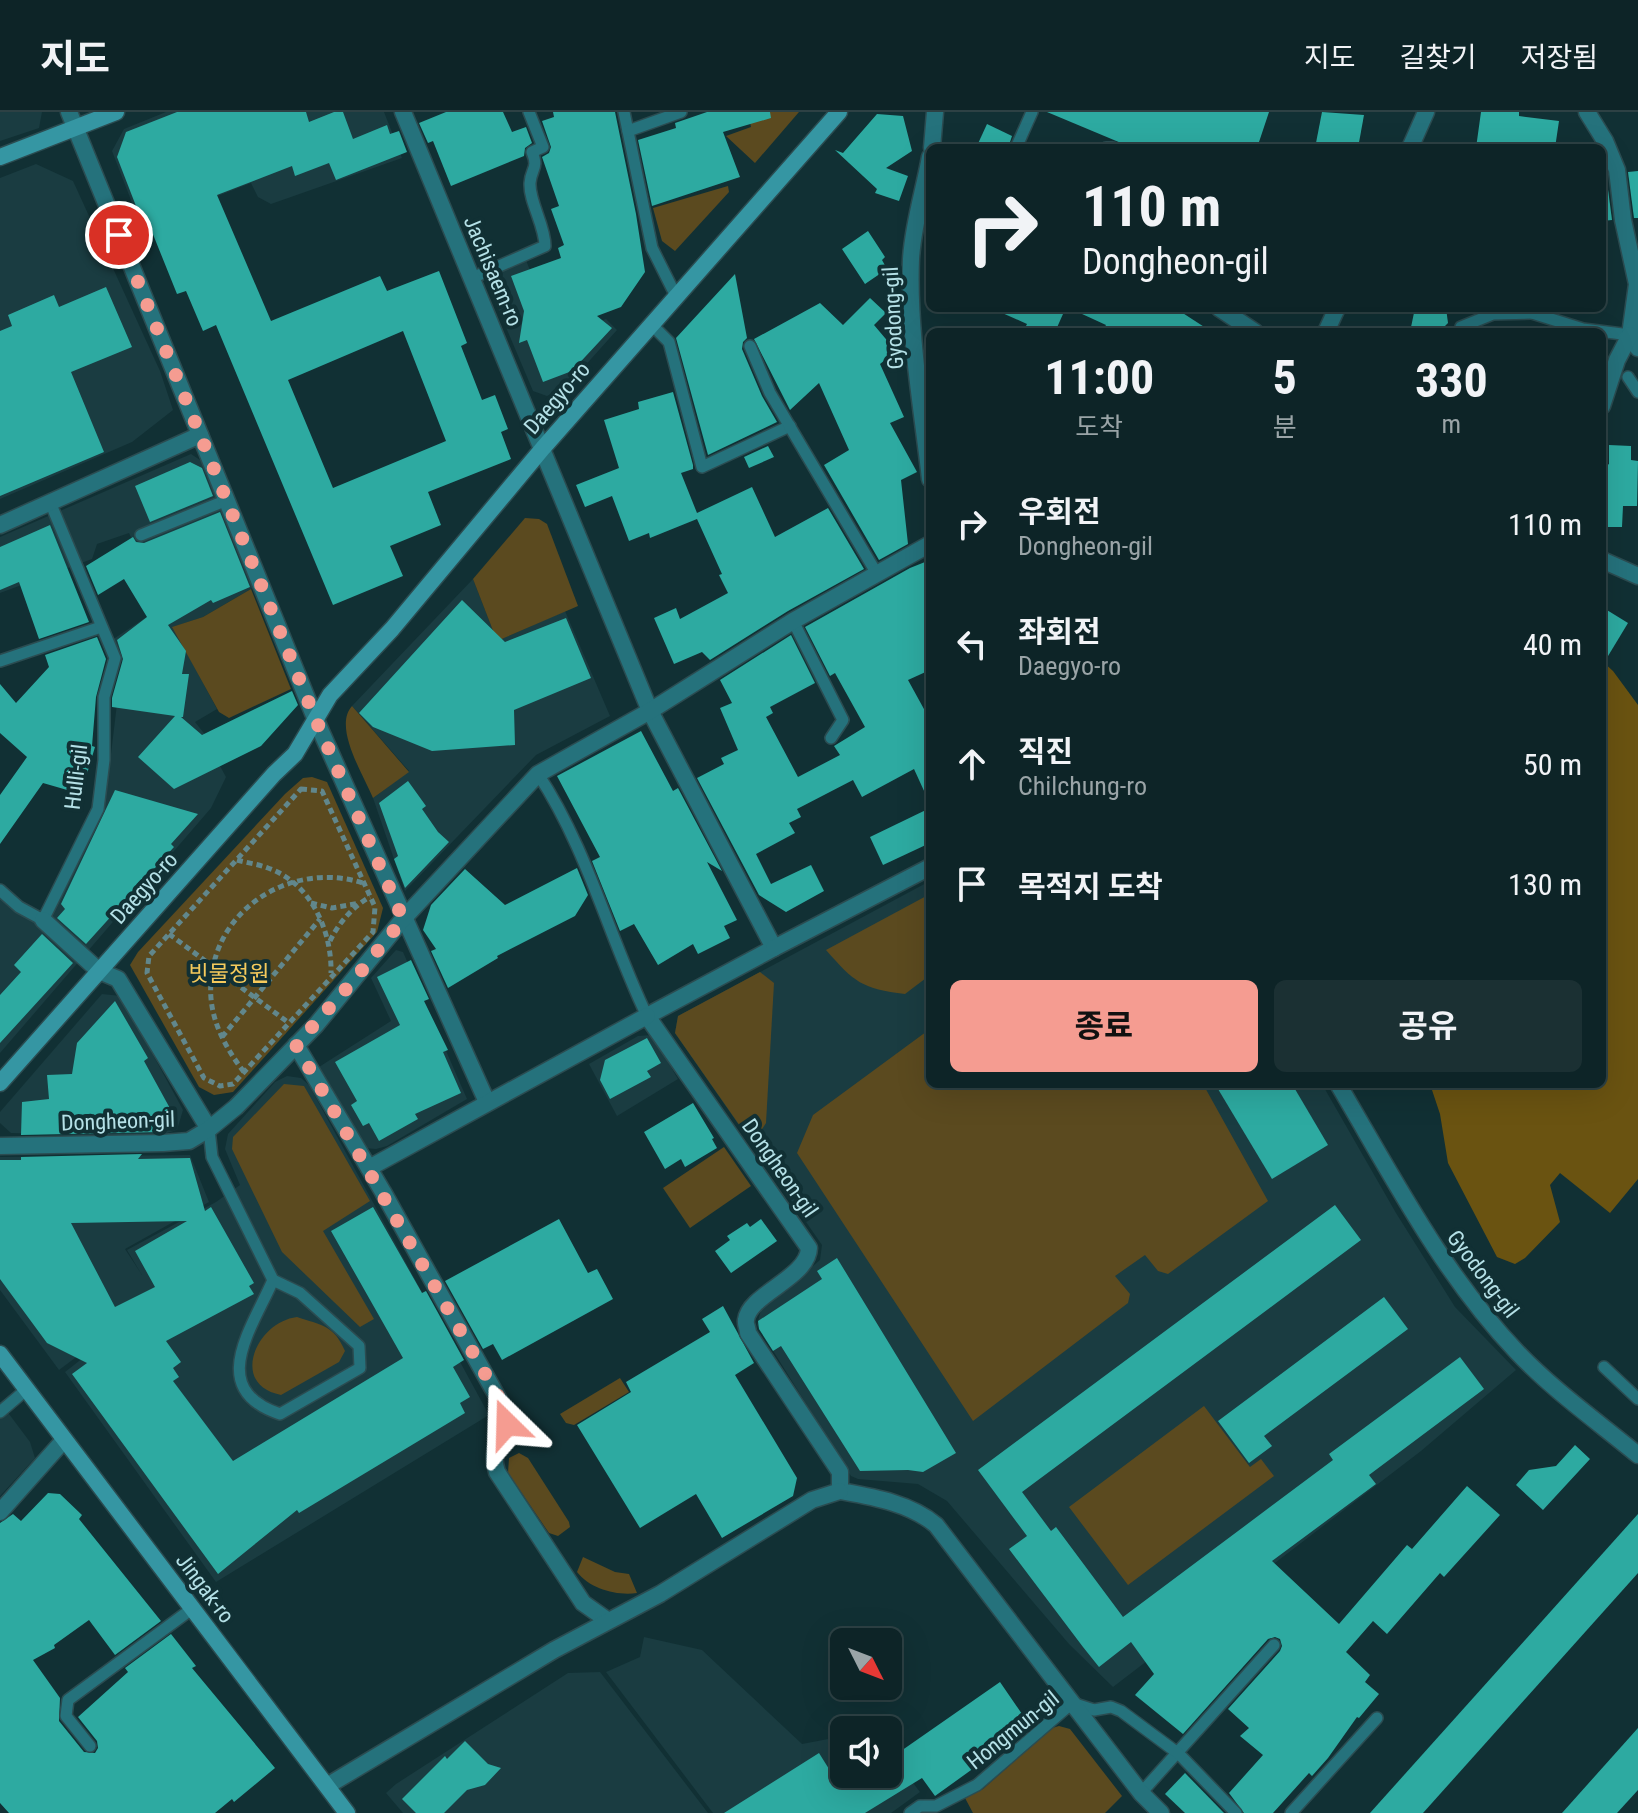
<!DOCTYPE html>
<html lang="ko">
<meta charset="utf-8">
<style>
body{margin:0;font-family:"Roboto Condensed","Noto Sans KR",sans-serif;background:#1b3033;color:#f1f3f6;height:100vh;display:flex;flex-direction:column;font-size:30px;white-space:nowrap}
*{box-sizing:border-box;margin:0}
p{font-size:26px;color:#9aa4a7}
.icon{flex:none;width:44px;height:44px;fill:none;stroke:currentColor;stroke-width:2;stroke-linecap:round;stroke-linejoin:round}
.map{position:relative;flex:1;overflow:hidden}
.sheet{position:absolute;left:926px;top:216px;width:680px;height:760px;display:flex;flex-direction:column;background:#0d2427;border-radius:12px;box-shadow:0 8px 32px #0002,0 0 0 2px #2d4144}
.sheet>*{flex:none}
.banner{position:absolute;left:926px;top:32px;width:680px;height:168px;border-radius:12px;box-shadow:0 8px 32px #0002,0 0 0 2px #2d4144;background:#0d2427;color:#f1f3f6;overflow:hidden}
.needle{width:52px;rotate:132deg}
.controls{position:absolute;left:830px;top:1516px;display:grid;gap:16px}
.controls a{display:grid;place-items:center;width:72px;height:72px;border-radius:12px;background:#0d2427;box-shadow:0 8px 32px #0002,0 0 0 2px #2d4144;font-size:40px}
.pin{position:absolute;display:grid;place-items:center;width:68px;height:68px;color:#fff;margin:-34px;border:4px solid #fff;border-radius:50%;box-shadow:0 2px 8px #0007}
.me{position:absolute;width:88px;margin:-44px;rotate:338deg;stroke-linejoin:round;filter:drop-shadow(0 0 6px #0008)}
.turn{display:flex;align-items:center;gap:28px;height:168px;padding:0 24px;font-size:36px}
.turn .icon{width:104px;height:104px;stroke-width:2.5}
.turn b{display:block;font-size:56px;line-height:68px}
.eta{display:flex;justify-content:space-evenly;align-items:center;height:136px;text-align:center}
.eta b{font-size:48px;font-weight:700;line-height:56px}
.primary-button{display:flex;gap:16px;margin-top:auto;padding:16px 24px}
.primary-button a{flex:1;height:92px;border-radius:12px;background:#f59c91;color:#111;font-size:32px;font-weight:700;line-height:92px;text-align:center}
.primary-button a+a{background:#1b3033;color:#f1f3f6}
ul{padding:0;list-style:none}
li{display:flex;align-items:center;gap:24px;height:120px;padding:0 24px}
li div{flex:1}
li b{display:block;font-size:30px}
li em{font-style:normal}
header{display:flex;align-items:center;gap:48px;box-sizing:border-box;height:112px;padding:0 40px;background:#0d2427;border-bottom:2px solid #2d4144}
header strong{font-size:38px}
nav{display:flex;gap:44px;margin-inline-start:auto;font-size:28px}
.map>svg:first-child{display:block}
</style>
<header>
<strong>지도</strong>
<nav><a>지도</a><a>길찾기</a><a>저장됨</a></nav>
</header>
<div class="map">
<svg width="1638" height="1701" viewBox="0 0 1638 1701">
<rect width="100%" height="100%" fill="#113034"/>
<g fill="#1a3c41">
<path d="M0,0H42L39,16L0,29Z"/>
<path d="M166,0H384L402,46L271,92L258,85L251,71L141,114L112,39L124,17Z"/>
<path d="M36,52L73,69L160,259L173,298L132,330L0,387V66Z"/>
<path d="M524,143L556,225L606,207L617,218L565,276L547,284L533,279L483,161Z"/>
<path d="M191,342L206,352L256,474L203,505L173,515L217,597L195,610L211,630L209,634L226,665L211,696L0,941V783L6,780L37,814L54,798L105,692L122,550L112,528L163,494L129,421L97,432L92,447L0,481V425Z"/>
<path d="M473,467L497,529L565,499L610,604L536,643L405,779L373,686L409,659L352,594Z"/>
<path d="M930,769V972H1322L1396,1101L1455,1195L1516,1258L1421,1339L1113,1575L1069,1532L947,1389L918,1372L858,1367L851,1364L757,1213L761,1198L820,1148L822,1133L675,921L678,904Z"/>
<path d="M396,838L403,840L467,987L387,1034L376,1037L364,1036L319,955L391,909L371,866Z"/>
<path d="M102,882L121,884L183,998L177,1018L154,1025L11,1021L0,1011V1000Z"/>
<path d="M652,923L678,967L617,1004L589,952L638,924Z"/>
<path d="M287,964L301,966L309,973L489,1303L216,1470L65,1260L120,1217L119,1213L59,1258L0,1178V1045L190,1043L209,1090L125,1137L142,1163L127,1138L216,1090L240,1073L225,1037L228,1022L275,970Z"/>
<path d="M0,1290L30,1330L35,1346L0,1384Z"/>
<path d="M644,1525L702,1538L802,1632L844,1624V1662H888V1638L920,1680L891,1701H713L606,1560L640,1545Z"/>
<path d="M600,1560L708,1701H403L386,1681L396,1672L568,1561Z"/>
</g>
<g fill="#5b4a1f">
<path d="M748,0H799L755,51L726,24L751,15Z"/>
<path d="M728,74L729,80L675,139L662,129L653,96Z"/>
<path d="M525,406L539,407L547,412L578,494L497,529L473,467Z"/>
<path d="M251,477L291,577L229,606L219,600L172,515L203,505Z"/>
<path d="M352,594L409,660L373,686C363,662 333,615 352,594Z"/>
<path d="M312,665L327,670L383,796L377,820L233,980L214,983L199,975L130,853L138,840L285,682L303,666Z"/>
<path d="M930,782V863L905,882C862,877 854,870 826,838Z"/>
<path d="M760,860L774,871L766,1011L757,1025L747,1024L675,921L678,904Z"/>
<path d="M930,917V972H1203L1268,1089L1168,1162L1158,1159L1145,1143L1115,1164L1130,1182L1128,1191L973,1309L797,1041L813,1003Z"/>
<path d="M284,972L304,974L370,1089L323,1119L374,1207L360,1215L282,1140L232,1037L233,1025Z"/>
<path d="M724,1035L751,1074L690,1116L663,1076Z"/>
<path d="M297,1205C321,1213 334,1213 345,1239L339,1250L281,1283C229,1273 256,1210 297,1205Z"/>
<path d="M620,1266L629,1280L574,1313L566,1311L560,1302Z"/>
<path d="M1204,1294L1250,1355L1261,1347L1274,1364L1128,1473L1069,1395Z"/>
<path d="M519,1341L528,1346L569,1410L570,1415L558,1424L549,1421L508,1361L509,1346Z"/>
<path d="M583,1445L615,1460L629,1462L637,1481C617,1484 590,1477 577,1460Z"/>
<path d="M1059,1614L1070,1617L1122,1684L1105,1701H973L965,1686L983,1677L1052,1616Z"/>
</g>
<path fill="#6a5311" d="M1602,549L1613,559L1638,593V1067L1610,1101L1560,1061L1550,1073L1560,1110L1525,1146L1515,1152L1497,1145L1448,1051L1440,1002L1430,972H1602V690L1608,671L1602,665Z"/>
<g fill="#2daaa1" fill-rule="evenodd">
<path d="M177,0H306L309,10L334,0H343L353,27L387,13L390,22L399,19L407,40L336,68L329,51L295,64L292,54L217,83L271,209L380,164L387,179L439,159L467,231L461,234L482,288L495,283L508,317L501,320L511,347L428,380L441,413L390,434L403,464L333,493L216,213L203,219L186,179L177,182L146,105L141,107L117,45L126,20ZM403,219L446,329L333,376L288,268Z"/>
<path d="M446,0H503L512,20L526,15L532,31L525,36L524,44L451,74L433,29L428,31L419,11Z"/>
<path d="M553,0H615L636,102L645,160L621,195L597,204L612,216L572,259L543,270L527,228L519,231L524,199L511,164L561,146L558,136L564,133L551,97L559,94L542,45L549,41L551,35L542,9L554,5Z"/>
<path d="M707,0H770L771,6L723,20L740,65L652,94L638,28L676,16L675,11Z"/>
<path d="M1047,0H1269L1257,36H1133Z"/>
<path d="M1322,0L1364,3L1358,36H1315Z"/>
<path d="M1481,0H1519V4L1559,9L1555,36H1476Z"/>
<path d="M877,2L903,4L912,39L886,56L908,64L899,89L875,81L877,77L835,38L843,41Z"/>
<path d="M987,12L1012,24L1008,36H976Z"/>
<path d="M1638,59V106H1634L1628,60Z"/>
<path d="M1602,62H1606L1612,108L1602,109Z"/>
<path d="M868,119L885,145L882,148L887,157L865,172L842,137Z"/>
<path d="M735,162L747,226L743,230L742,237L762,284L777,310L708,343L676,226Z"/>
<path d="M106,175L132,235L71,260L104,340L0,384V219L12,214L8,203L54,183L59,195Z"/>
<path d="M870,186L886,201L874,213L896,239L880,252L904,305L890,311L917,360L901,368L908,432L879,448L824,353L849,338L819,271L790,298L754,227L820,191L843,213Z"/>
<path d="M991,196H1050L1063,202L1055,220H1023L1027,212Z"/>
<path d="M1069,196H1175L1212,220H1102L1106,213Z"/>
<path d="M1415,196H1446L1448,211L1439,220H1410Z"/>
<path d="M673,280L693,353V357L681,361L697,401L752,375L775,425L828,396L864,457L788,499L710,548L702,540L674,552L654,506L676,496L680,507L728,481L719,463L722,462L697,407L650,426L649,421L629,429L612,384L585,395L576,373L619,356L604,308L639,297L638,290Z"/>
<path d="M1609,333L1631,334V348L1638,349L1637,394H1623L1622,415H1602V357L1609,352Z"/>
<path d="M768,334L774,345L749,356L744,345Z"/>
<path d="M190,350L202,356L213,384L150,410L135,374Z"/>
<path d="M220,400L250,475L213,491L211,488L168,513L186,539L182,562H189L183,605H181L202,623L292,579L298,593L261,634L174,677L138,645L175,604L112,595V586L123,547L117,528L147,505L124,467L98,483L86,454L133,425L136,430L144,431Z"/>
<path d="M50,413L89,510L39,527L19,470L0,478V435Z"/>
<path d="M930,448V558L908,568L930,608V692L914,657L862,685L853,668L797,697L801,705L789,711L795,721L756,742L771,772L811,753L824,779L786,800L759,783L697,666L724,652L721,646L738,638L720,596L732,591L720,568L791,523L815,571L770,595L773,601L766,605L798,665L840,643L834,634L865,615L835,561L830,564L805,515L910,456Z"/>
<path d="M462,488L505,530L566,506L591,566L514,598L515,633L432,639L373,615L359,601Z"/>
<path d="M1602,495L1628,511L1602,554Z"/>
<path d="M97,525L106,547L96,585L92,634L95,635L81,682L43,671L0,732V683L27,645L0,621V572L16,591L49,555L45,543Z"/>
<path d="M641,619L673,679L678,676L722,759L707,750L737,808L724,814L730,826L698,842L693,832L658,853L634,812L620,819L592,749L600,745L557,664Z"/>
<path d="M408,669L426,694L422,697L438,720L449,730L405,776L394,747L398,744L379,691Z"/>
<path d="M115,678L198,702L171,732L174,735L86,832L57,806L65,797L61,792Z"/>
<path d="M930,696V731L883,753L870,725Z"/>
<path d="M577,756L588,783L575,804L497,844L498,846L448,876L431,839L436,837L423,818L431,793L465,757L505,793Z"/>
<path d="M42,822L73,851L0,931V883L21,860L14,853Z"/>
<path d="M411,848L429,887L424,889L448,938L443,940L461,981L415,1002L418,1007L379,1029L369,1011L363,1014L351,993L357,989L335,950L400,913L377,865Z"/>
<path d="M115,889L148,946L144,949L172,1000L170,1006L159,1020L21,1023L22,990L49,987L47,963L72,962L77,931Z"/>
<path d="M647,926L661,951L647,959L651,965L610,987L600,968L605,948Z"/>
<path d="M1215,972H1292L1328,1033L1272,1067Z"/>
<path d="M693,991L714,1026L712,1027L717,1036L685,1055L681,1047L665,1057L644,1020Z"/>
<path d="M142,1042L138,1047L190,1046L205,1099L211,1095L254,1171L249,1174L254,1182L166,1229L181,1250L173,1256L179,1265L173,1269L233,1349L403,1246L331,1119L373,1095L422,1181L426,1179L464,1248L453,1255L470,1285L460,1291L465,1301L299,1401L297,1398L218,1462L72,1262L87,1251L47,1231L0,1167V1048H21V1045ZM187,1109L135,1139L155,1175L115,1195L71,1111Z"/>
<path d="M1335,1093L1361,1128L1022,1380L1051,1419L1056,1415L1123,1505L1333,1348L1329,1342L1460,1245L1484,1277L1369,1363L1376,1372L1272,1449L1339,1512L1407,1433L1412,1437L1467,1374L1500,1403L1444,1465L1440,1461L1387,1522L1373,1509L1346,1540L1370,1563L1365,1570L1379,1582L1359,1606L1357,1605L1328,1646L1312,1664L1309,1661L1273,1701H1244L1229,1681L1263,1643L1240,1624L1249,1616L1228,1597L1280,1539L1282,1534L1280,1527L1275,1525L1268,1527L1183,1622L1135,1583L1154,1562L1131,1530L1099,1555L1083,1535L1009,1437L1027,1424L978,1358Z"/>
<path d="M559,1107L588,1161L597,1157L613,1187L502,1248L493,1232L483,1237L445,1169Z"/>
<path d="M761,1107L777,1129L731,1161L715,1139L730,1128L727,1124L747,1111L750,1115Z"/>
<path d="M837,1146L956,1341L923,1360L908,1358L860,1359L781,1234L773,1239L759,1217L758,1209L822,1167L817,1159Z"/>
<path d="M1384,1185L1408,1217L1264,1324L1272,1334L1249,1351L1218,1309Z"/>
<path d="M723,1194L754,1251L735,1263L797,1366L793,1384L722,1426L696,1382L640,1416L577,1313L631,1280L626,1270L710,1220L702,1207Z"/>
<path d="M1575,1333L1590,1347L1543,1398L1516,1373L1529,1358L1556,1354Z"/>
<path d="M48,1381L60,1382L82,1403L79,1407L161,1509L115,1543L89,1508L54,1533L55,1536L33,1548L60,1586L59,1609L84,1640L95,1641L98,1636L97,1629L78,1605L128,1560L125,1556L171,1522L196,1554L192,1556L275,1656L234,1690L232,1687L215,1701H9L0,1691V1411L13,1402L21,1409Z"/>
<path d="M1638,1402V1461L1423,1701H1370Z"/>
<path d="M1000,1570L1031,1615L935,1684L922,1666L865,1701H724L819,1641L839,1673L856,1662H888V1648Z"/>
<path d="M1638,1616V1678L1617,1701H1562Z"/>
<path d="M465,1629L488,1652L501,1656L485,1673L467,1678L444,1701H416L402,1687L445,1644L447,1647Z"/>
<path d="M1185,1661L1224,1701H1185L1165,1682Z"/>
</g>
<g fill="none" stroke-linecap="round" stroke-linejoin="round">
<defs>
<g id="lane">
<path d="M624,0L652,136L676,184"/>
<path d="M628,19L681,0"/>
<path d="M1016,36L1032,0"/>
<path d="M1106,36H1113"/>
<path d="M472,166L545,134C545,113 529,90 530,71C531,56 539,57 532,40L543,35L529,0"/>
<path d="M1532,201L1583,217L1630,223"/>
<path d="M651,212L669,230L702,355L790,314"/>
<path d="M1461,220V215L1493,202L1532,201L1534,197"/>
<path d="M750,234L770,281L877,462"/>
<path d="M1628,265L1638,280"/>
<path d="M141,423L227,388"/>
<path d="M793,509L843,608L831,626"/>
<path d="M0,549L101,515"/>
<path d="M538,662C587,736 609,825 647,904"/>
<path d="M0,778L19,795L43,808L98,697L104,648V585L115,546L50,390"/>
<path d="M209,1017L212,1045L273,1168L300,1181L359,1234L360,1256L280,1302C205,1277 253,1215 273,1168"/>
<path d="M1604,1255L1638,1287"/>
<path d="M0,1300L27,1277"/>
<path d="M90,1634L66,1604L68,1588L193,1496"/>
<path d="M1141,1681L1274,1533"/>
<path d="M910,1701L920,1694H936L977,1673L1072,1591L1094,1598L1111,1595L1121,1599L1179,1642L1236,1701"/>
<path d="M1291,1701L1377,1606"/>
</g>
<g id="street">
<path d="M69,0L315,606L487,990"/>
<path d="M403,0L650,599L774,836L647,904L809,1136C808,1166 749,1182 746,1208C745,1212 748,1216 748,1221L840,1360V1379C873,1385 910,1391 936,1413L1141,1681L1161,1701"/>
<path d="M1587,0L1605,29L1617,58L1623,108L1637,172L1630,223L1638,236"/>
<path d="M932,36L935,0"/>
<path d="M1410,36L1426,0"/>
<path d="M930,45C924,79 913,112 911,147C908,220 922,295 930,367"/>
<path d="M1219,196L1255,220"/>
<path d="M1326,220L1337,196"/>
<path d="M1602,294L1617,248L1630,223"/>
<path d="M0,413L200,323"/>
<path d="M1602,448L1638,464"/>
<path d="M43,808L99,859L118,867L209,1017"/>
<path d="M774,836L930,755"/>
<path d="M296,933L383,1080L507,1302C507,1325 488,1332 497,1360L583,1491L607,1508"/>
<path d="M1338,972C1393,1065 1442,1161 1517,1240C1553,1278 1598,1310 1638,1343"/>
<path d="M0,1034L163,1031L189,1029L209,1017L236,995L316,913L403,807L538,662L650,599L793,509L930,432"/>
<path d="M369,1056L647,904"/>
<path d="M0,1400L64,1328"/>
<path d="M327,1674L554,1538L660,1482L812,1388L840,1379"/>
</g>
<g id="secondary">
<path d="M0,45L116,0"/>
<path d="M0,971L274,662L295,642L330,583L392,517L543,336L839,0"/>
<path d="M0,1242L347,1701"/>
</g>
</defs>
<use href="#lane" stroke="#2b4c51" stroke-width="14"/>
<use href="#street" stroke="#2b4c51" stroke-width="19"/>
<use href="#secondary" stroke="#2b4c51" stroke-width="19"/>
<g stroke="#61878c" stroke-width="5" stroke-dasharray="6 4" stroke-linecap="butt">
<path d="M301,677L322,679L375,795L373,820L233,972L220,974L204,966L147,861L149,844Z"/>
<path d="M237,748C247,751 258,752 268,756C311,771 332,819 331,861"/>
<path d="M311,791L332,796L360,791"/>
<path d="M169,822L289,911"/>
<path d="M330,829C338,812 353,794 370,785"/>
<path d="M222,925L320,807"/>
<path d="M244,960C224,934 208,904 211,870C216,794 294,749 363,771"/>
</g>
<use href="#lane" stroke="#25727c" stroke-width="11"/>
<use href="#street" stroke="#25727c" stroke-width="16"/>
<use href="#secondary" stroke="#3596a3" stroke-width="16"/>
</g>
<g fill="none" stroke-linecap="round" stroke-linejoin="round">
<path stroke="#f59c91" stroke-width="14" stroke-dasharray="0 25.2" d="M119,123L315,606L403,807L355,867L296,933L499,1286L507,1302V1312"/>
</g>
<g text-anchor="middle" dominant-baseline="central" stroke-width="8" stroke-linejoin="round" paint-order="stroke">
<g font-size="22" fill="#b5e1e7" stroke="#113034">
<text transform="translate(493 159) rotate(67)">Jachisaem-ro</text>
<text transform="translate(893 206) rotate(-93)">Gyodong-gil</text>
<text transform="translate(557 286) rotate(-49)">Daegyo-ro</text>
<text transform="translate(76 665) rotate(-83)">Hulli-gil</text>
<text transform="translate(144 776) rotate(-48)">Daegyo-ro</text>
<text transform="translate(118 1009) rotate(-2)">Dongheon-gil</text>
<text transform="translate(780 1056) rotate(55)">Dongheon-gil</text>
<text transform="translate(1483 1162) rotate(53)">Gyodong-gil</text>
<text transform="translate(205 1476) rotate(53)">Jingak-ro</text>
<text transform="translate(1013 1618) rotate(-39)">Hongmun-gil</text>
</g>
<g font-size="22" fill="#f5ca5c" stroke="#113034">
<text x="229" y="861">빗물정원</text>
</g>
</g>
</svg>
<div class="controls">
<a><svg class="needle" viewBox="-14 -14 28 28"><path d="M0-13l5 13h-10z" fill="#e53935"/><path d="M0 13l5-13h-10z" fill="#9aa4a7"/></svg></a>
<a><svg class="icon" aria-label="sound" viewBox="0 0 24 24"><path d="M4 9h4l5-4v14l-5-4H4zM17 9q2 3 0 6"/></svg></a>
</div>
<div class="pin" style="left:119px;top:123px;background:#d93025"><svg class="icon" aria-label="arrive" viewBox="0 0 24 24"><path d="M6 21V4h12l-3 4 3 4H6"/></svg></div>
<svg class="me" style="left:507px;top:1312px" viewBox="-20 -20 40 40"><path d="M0-17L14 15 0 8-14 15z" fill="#f59c91" stroke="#fff" stroke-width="4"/></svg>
<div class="banner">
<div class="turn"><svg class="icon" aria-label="right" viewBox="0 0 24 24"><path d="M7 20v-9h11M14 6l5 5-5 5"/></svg><div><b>110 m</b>Dongheon-gil</div></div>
</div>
<section class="sheet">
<div class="eta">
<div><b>11:00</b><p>도착</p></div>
<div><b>5</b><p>분</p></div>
<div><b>330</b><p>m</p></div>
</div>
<ul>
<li><svg class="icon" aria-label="right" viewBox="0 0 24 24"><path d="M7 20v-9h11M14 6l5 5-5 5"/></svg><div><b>우회전</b><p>Dongheon-gil</p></div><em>110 m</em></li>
<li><svg class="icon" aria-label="left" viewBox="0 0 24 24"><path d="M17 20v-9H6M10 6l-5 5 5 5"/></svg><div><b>좌회전</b><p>Daegyo-ro</p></div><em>40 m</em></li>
<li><svg class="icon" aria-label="ahead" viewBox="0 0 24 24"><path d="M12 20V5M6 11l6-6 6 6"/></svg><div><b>직진</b><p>Chilchung-ro</p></div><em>50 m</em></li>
<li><svg class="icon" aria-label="arrive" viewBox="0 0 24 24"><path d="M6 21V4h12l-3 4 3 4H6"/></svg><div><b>목적지 도착</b></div><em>130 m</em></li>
</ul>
<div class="primary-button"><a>종료</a><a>공유</a></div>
</section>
</div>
